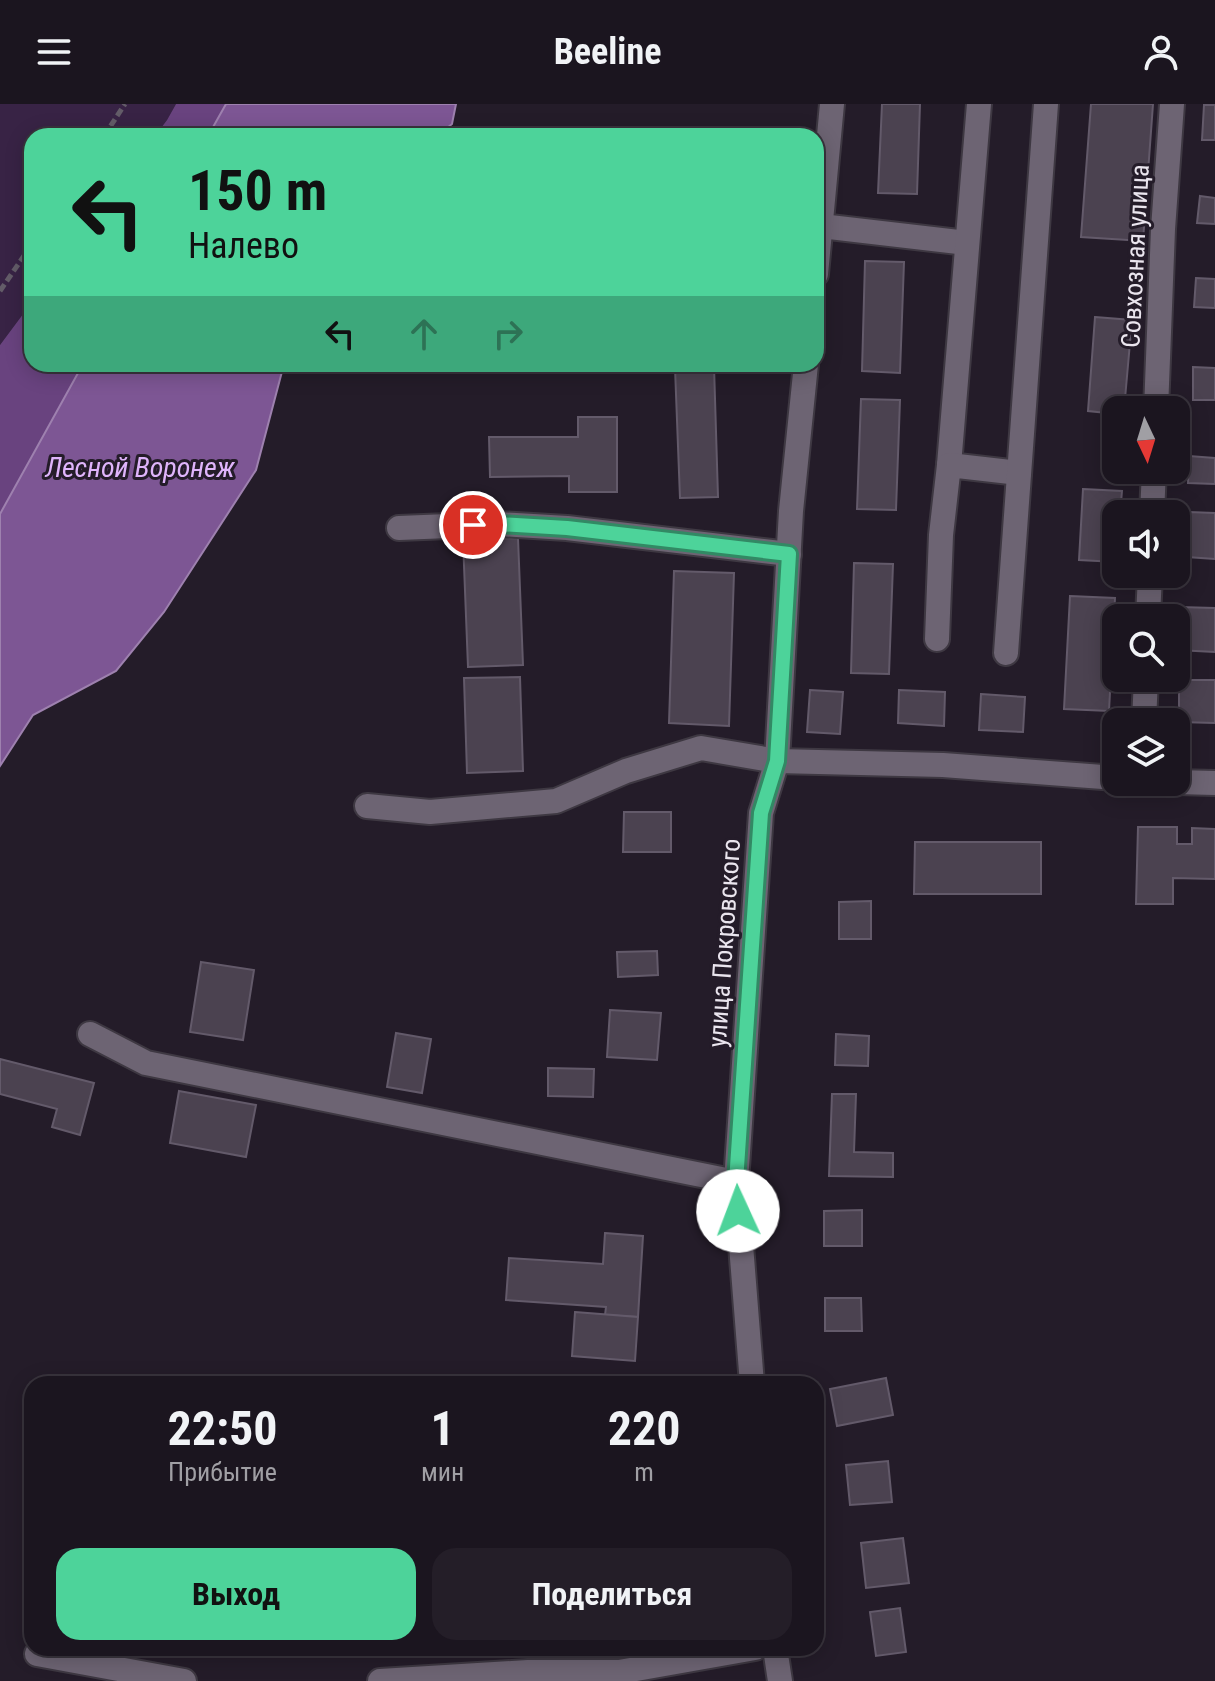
<!DOCTYPE html>
<html lang="ru">
<meta charset="utf-8">
<style>
body{margin:0;font-family:"Roboto Condensed",sans-serif;background:#241e28;color:#f1f3f6;height:100vh;display:flex;flex-direction:column;font-size:30px;white-space:nowrap}
*{box-sizing:border-box;margin:0}
p{font-size:26px;color:#a09fa4}
.icon{flex:none;width:44px;height:44px;fill:none;stroke:currentColor;stroke-width:2;stroke-linecap:round;stroke-linejoin:round}
.map{position:relative;flex:1;overflow:hidden}
.panel{position:absolute;left:24px;top:1272px;width:800px;height:280px;display:flex;flex-direction:column;background:#1b151f;border-radius:24px;box-shadow:0 4px 20px #0003,0 0 0 2px #39343d}
.panel>*{flex:none}
.banner{position:absolute;left:24px;top:24px;width:800px;height:244px;border-radius:24px;box-shadow:0 4px 20px #0003,0 0 0 2px #39343d;background:#4dd39a;color:#111;overflow:hidden}
.needle{width:52px;rotate:176deg}
.controls{position:absolute;left:1102px;top:292px;display:grid;gap:16px}
.controls a{display:grid;place-items:center;width:88px;height:88px;border-radius:16px;background:#1b151f;box-shadow:0 4px 20px #0003,0 0 0 2px #39343d;font-size:40px}
.pin{position:absolute;display:grid;place-items:center;width:68px;height:68px;color:#fff;margin:-34px;border:4px solid #fff;border-radius:50%;box-shadow:0 2px 8px #0007}
.me{position:absolute;width:88px;margin:-44px;rotate:358deg;stroke-linejoin:round;filter:drop-shadow(0 0 6px #0008)}
.turn{display:flex;align-items:center;gap:28px;height:168px;padding:0 32px;font-size:36px}
.turn .icon{width:104px;height:104px;stroke-width:2.5}
.turn b{display:block;font-size:56px;line-height:68px}
.lanes{display:flex;align-items:center;height:76px;padding:0 32px;background:#0003;justify-content:center;gap:40px;direction:ltr}
.lanes .off{opacity:.35}
.eta{display:flex;justify-content:space-evenly;align-items:center;height:136px;text-align:center}
.eta b{font-size:48px;font-weight:700;line-height:56px}
.action{display:flex;gap:16px;margin-top:auto;padding:16px 32px}
.action a{flex:1;height:92px;border-radius:24px;background:#4dd39a;color:#111;font-size:32px;font-weight:700;line-height:92px;text-align:center}
.action a+a{background:#241e28;color:#f1f3f6}
header{display:flex;justify-content:space-between;align-items:center;height:104px;padding:0 32px;background:#1b151f;font-size:36px;font-weight:700}
.map>svg:first-child{display:block}
</style>
<header><svg class="icon" aria-label="menu" viewBox="0 0 24 24"><path d="M4 6h16M4 12h16M4 18h16"/></svg>Beeline<svg class="icon" aria-label="person" viewBox="0 0 24 24"><circle cx="12" cy="8" r="4"/><path d="M4 21q1-7 8-7t8 7"/></svg></header>
<div class="map">
<svg width="1215" height="1577" viewBox="0 0 1215 1577">
<rect width="100%" height="100%" fill="#241c29"/>
<path fill="#382345" d="M0,0H176L167,16L155,32H32V198L0,241Z"/>
<g fill="#69437f">
<path d="M176,0H226L208,32H155L167,16Z"/>
<path d="M32,198V260H83L0,410V241Z"/>
</g>
<g fill="#7d5694" stroke="#9e81af" stroke-width="2">
<path d="M226,0H456L452,20L437,32H208Z"/>
<path d="M83,260H284L256,366L164,508L116,567L33,611L0,662V410Z"/>
</g>
<g fill="#4b4250" stroke="#635a6a" stroke-width="2">
<path d="M882,0H920L917,90L878,89Z"/>
<path d="M1091,0H1153L1143,137L1081,133Z"/>
<path d="M1204,1H1215V36H1202Z"/>
<path d="M1200,92L1215,94V120L1197,119Z"/>
<path d="M865,157L904,158L900,269L862,267Z"/>
<path d="M1196,174L1215,175V204L1194,203Z"/>
<path d="M1095,213L1132,216L1124,306H1116V310L1088,307Z"/>
<path d="M714,262L718,393L680,394L675,264Z"/>
<path d="M1193,263L1215,264V296H1193Z"/>
<path d="M861,295L900,296L896,406L857,405Z"/>
<path d="M578,313H617V388H569V372L490,373L489,333H578Z"/>
<path d="M1189,352L1215,354V380L1188,379Z"/>
<path d="M1083,385L1122,387L1120,410H1116V458L1079,456Z"/>
<path d="M1189,408L1215,409V455L1187,453Z"/>
<path d="M518,434L523,561L468,563L463,436Z"/>
<path d="M854,459L893,460L889,570L851,569Z"/>
<path d="M674,467L734,469L729,622L669,619Z"/>
<path d="M1070,492L1115,494L1109,607L1064,605Z"/>
<path d="M1179,503L1215,504V548L1177,546Z"/>
<path d="M520,573L523,667L467,669L464,574Z"/>
<path d="M1179,576H1215V619L1179,618Z"/>
<path d="M810,586L843,588L840,630L807,628Z"/>
<path d="M899,586L945,588L944,622L898,619Z"/>
<path d="M981,590L1025,593L1023,628L979,626Z"/>
<path d="M624,708H671V748H623Z"/>
<path d="M1138,723H1177V740H1192V724L1215,725V775L1173,774V800H1136Z"/>
<path d="M915,738H1041V790H914Z"/>
<path d="M871,797V835H839V798Z"/>
<path d="M657,847L658,871L618,873L617,848Z"/>
<path d="M201,858L254,866L243,936L190,928Z"/>
<path d="M610,906L661,909L657,956L607,953Z"/>
<path d="M396,929L431,935L422,989L387,983Z"/>
<path d="M836,930L869,932L868,962L835,961Z"/>
<path d="M0,955L94,979L80,1031L52,1023L57,1005L0,990Z"/>
<path d="M548,964L594,965L593,993L548,992Z"/>
<path d="M179,987L256,1001L246,1053L170,1039Z"/>
<path d="M832,990H856L854,1048L893,1049V1073L829,1072Z"/>
<path d="M862,1106V1142H824V1107Z"/>
<path d="M605,1129L643,1132L638,1213L605,1211L606,1203L506,1196L509,1154L603,1160Z"/>
<path d="M825,1194H861L862,1227H825Z"/>
<path d="M575,1208L638,1213L635,1257L572,1252Z"/>
<path d="M886,1274L893,1311L837,1322L830,1285Z"/>
<path d="M888,1357L892,1398L850,1401L846,1361Z"/>
<path d="M903,1434L909,1479L866,1484L861,1439Z"/>
<path d="M26,1482H32V1529H25Z"/>
<path d="M900,1504L906,1548L876,1552L870,1508Z"/>
<path d="M589,1544H621L620,1561L588,1559Z"/>
</g>
<g fill="none" stroke-linecap="round" stroke-linejoin="round">
<defs>
<g id="minor">
<path d="M821,122L967,139"/>
<path d="M816,170L832,0"/>
<path d="M1156,306L1163,125L1172,0"/>
<path d="M949,361L979,0"/>
<path d="M1152,410L1154,366"/>
<path d="M399,424L498,420L567,424L789,450"/>
<path d="M1148,514L1150,470"/>
<path d="M937,535L941,431L949,361L1019,369"/>
<path d="M1006,549L1046,0"/>
<path d="M1144,618L1146,574"/>
<path d="M1176,678L1215,679"/>
<path d="M367,702L430,708L556,697L626,667L701,644L777,657L943,661L1116,674"/>
<path d="M90,930L146,959L736,1078"/>
<path d="M752,1280L736,1078L761,709L777,657L791,407L806,260"/>
<path d="M775,1544L780,1577"/>
<path d="M37,1550L184,1577"/>
<path d="M380,1577L528,1568H619L755,1544"/>
</g>
</defs>
<use href="#minor" stroke="#3e3842" stroke-width="28"/>
<g stroke="#635c68" stroke-width="5" stroke-dasharray="8 4" stroke-linecap="butt">
<path d="M104,32L125,0"/>
<path d="M0,187L32,140"/>
</g>
<use href="#minor" stroke="#6d6473" stroke-width="24"/>
</g>
<g fill="none" stroke-linecap="round" stroke-linejoin="round">
<defs>
<path id="route" d="M473,421L498,420L567,424L789,450L777,657L761,709L736,1078L738,1107"/>
</defs>
<use href="#route" stroke="#328964" stroke-width="20"/>
<use href="#route" stroke="#4dd39a" stroke-width="14"/>
</g>
<g text-anchor="middle" dominant-baseline="central" stroke-width="6" stroke-linejoin="round" paint-order="stroke">
<g font-size="26" fill="#eae5ee" stroke="#241c29">
<text transform="translate(1135 152) rotate(-87)">Совхозная улица</text>
<text transform="translate(724 839) rotate(-86)">улица Покровского</text>
</g>
<g font-size="28" font-style="italic" fill="#dfb4fb" stroke="#241c29">
<text x="140" y="363">Лесной Воронеж</text>
</g>
</g>
</svg>
<div class="controls">
<a><svg class="needle" viewBox="-14 -14 28 28"><path d="M0-13l5 13h-10z" fill="#e53935"/><path d="M0 13l5-13h-10z" fill="#a09fa4"/></svg></a>
<a><svg class="icon" aria-label="sound" viewBox="0 0 24 24"><path d="M4 9h4l5-4v14l-5-4H4zM17 9q2 3 0 6"/></svg></a>
<a><svg class="icon" aria-label="search" viewBox="0 0 24 24"><circle cx="10" cy="10" r="6"/><path d="M15 15l6 6"/></svg></a>
<a><svg class="icon" aria-label="layers" viewBox="0 0 24 24"><path d="M12 4l9 5-9 5-9-5zM3 14l9 5 9-5"/></svg></a>
</div>
<div class="pin" style="left:473px;top:421px;background:#d93025"><svg class="icon" aria-label="arrive" viewBox="0 0 24 24"><path d="M6 21V4h12l-3 4 3 4H6"/></svg></div>
<svg class="me" style="left:738px;top:1107px" viewBox="-20 -20 40 40"><circle r="19" fill="#fff"/><path d="M0-13L10 11 0 6-10 11z" fill="#4dd39a"/></svg>
<div class="banner">
<div class="turn"><svg class="icon" aria-label="left" viewBox="0 0 24 24"><path d="M17 20v-9H6M10 6l-5 5 5 5"/></svg><div><b>150 m</b>Налево</div></div>
<div class="lanes"><svg class="icon" aria-label="left" viewBox="0 0 24 24"><path d="M17 20v-9H6M10 6l-5 5 5 5"/></svg><svg class="icon off" aria-label="ahead" viewBox="0 0 24 24"><path d="M12 20V5M6 11l6-6 6 6"/></svg><svg class="icon off" aria-label="right" viewBox="0 0 24 24"><path d="M7 20v-9h11M14 6l5 5-5 5"/></svg></div>
</div>
<section class="panel">
<div class="eta">
<div><b>22:50</b><p>Прибытие</p></div>
<div><b>1</b><p>мин</p></div>
<div><b>220</b><p>m</p></div>
</div>
<div class="action"><a>Выход</a><a>Поделиться</a></div>
</section>
</div>
